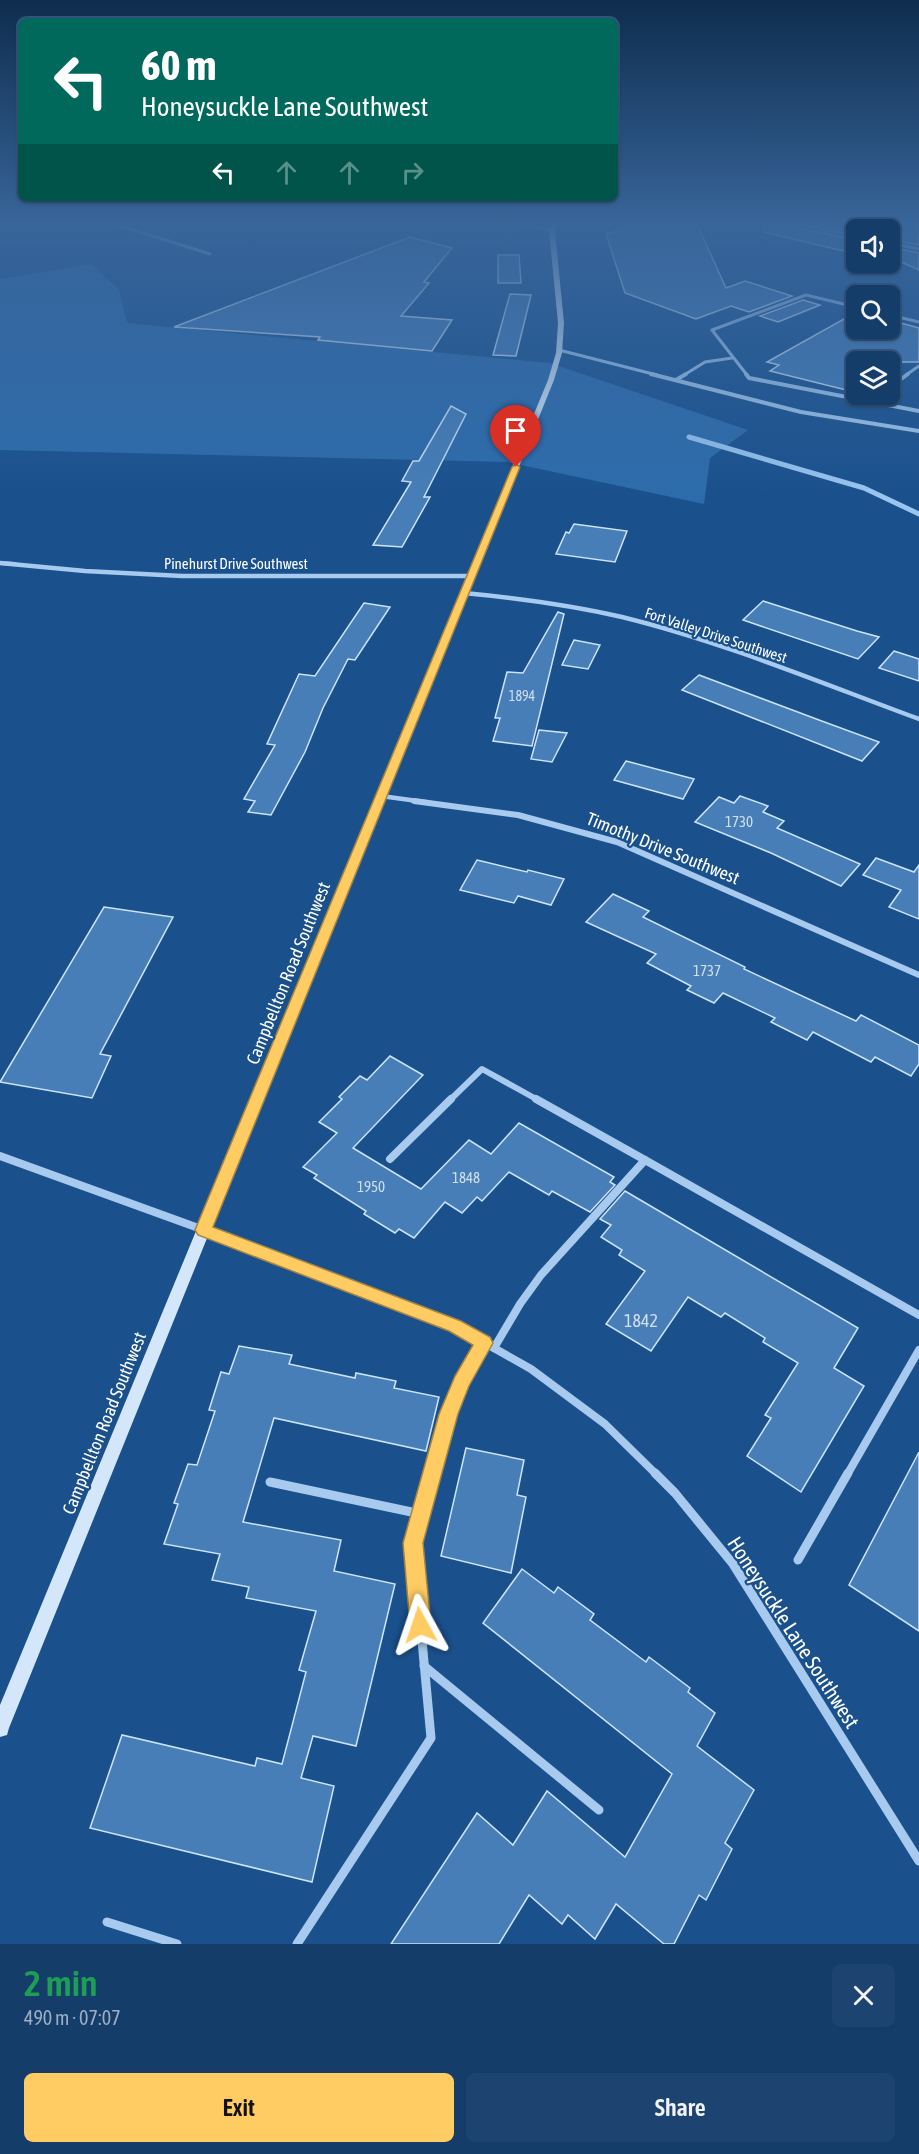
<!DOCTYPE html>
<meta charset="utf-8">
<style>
body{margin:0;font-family:"Asap Condensed",sans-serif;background:#1d4470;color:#f1f3f6;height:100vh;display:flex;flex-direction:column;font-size:22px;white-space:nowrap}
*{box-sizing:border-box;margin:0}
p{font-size:20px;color:#9daec1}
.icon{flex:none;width:33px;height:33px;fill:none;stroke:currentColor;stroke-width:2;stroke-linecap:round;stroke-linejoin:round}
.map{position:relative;height:1944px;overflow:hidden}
.panel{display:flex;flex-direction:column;background:#143d6a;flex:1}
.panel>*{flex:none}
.banner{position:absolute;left:18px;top:18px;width:600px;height:183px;border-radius:9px;box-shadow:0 2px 4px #0004,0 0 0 2px #33567e;background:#00695c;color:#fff;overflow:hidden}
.tools{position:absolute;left:846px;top:219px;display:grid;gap:12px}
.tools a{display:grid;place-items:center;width:54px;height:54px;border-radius:9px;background:#143d6a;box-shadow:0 2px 4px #0004,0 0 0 2px #33567e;font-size:30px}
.pin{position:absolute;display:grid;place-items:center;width:51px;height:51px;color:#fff;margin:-62px -26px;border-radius:50% 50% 50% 0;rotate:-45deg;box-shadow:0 0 6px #0007}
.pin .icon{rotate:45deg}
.me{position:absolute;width:66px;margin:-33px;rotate:355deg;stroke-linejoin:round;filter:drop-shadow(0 0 4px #0008)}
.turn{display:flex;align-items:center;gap:21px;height:126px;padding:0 24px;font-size:27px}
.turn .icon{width:78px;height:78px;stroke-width:2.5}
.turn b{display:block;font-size:42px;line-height:51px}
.lanes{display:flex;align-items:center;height:57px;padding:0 24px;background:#0003;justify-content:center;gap:30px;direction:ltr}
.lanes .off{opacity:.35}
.round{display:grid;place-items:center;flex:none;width:63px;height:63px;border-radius:9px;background:#1d4470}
.overview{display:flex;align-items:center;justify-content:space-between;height:102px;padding:0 24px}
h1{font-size:36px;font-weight:600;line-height:45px;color:#1e9e55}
.action{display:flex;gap:12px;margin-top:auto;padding:12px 24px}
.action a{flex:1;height:69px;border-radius:9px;background:#ffcb63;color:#111;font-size:24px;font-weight:600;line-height:69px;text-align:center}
.action a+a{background:#1d4470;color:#f1f3f6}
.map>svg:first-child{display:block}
</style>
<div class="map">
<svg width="919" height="1944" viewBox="0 0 919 1944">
<rect width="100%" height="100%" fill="#1a518d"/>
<path fill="#2d6cac" d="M91,264L119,290L127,323L550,363L748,430L710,458L704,504L507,462L0,450V279Z"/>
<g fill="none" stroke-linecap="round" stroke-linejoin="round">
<path stroke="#99c5f0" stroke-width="5" d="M689,437L864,488L919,514"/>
</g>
<g fill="#477eb8" stroke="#cce3fa" stroke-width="1.5">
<path d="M641,224H697L726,288L745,281L792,296L749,312L731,306L696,319L625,293L606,234Z"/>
<path d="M765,224H797L800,228L856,240V254L764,232Z"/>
<path d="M817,224H919V245L890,239V230H856V232Z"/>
<path d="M410,237L452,248L424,282L429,283L401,316L452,320L432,351L318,340L320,337L174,327Z"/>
<path d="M890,247L919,253V270L899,261L890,263L887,262H890Z"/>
<path d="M498,255H519L521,283H498Z"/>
<path d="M510,294L531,295L516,356L493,355Z"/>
<path d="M803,300L820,305L778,322L760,316Z"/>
<path d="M851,315L856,317V328H890V320L919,328V362H856V382L846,390L770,371L779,365L767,362Z"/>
<path d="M451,406L466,414L424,497H430L402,547L373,545L411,482L402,481L413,461H419Z"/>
<path d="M574,524L627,531L615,562L556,554L566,532L569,533Z"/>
<path d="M763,601L857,631L879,637L858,659L743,620Z"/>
<path d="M364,603L390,607L355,660L348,659L323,708L305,752L271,815L248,812L255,801L244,799L275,745L267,744L299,674L315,676Z"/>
<path d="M558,612L564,614L532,746L493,741L500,718H495L507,672L523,673Z"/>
<path d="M574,640L600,645L588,669L562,665Z"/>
<path d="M894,651L919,659V681L879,668Z"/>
<path d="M699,675L819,720L879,742L862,761L682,690Z"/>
<path d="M539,730L567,733L552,762L531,759Z"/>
<path d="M626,761L694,779L683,799L614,780Z"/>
<path d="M740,796L768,806L763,812L784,821L777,828L860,864L841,886L771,853L695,822L719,797L734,803Z"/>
<path d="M876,858L914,872L919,865V919L889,907L901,890L863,875Z"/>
<path d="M477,860L527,872L528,870L564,879L551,905L518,896L514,903L460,890Z"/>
<path d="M613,894L649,911L643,917L745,967L744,969L856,1021L861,1015L919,1045V1064L911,1076L875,1057L871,1062L813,1032L807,1040L771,1022L775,1018L723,993L714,1003L687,990L691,986L647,963L656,954L586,922Z"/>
<path d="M104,907L173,917L100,1054L111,1056L92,1098L0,1082Z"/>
<path d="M390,1056L423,1075L353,1148L421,1189L469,1140L491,1154L519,1123L614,1177L610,1182L615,1185L590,1212L552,1191L549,1195L509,1172L482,1201L477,1197L462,1213L445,1202L414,1238L399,1229L395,1233L364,1214L366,1211L314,1178L317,1175L303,1167L337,1133L319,1122L342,1099L339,1097L360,1076L367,1080Z"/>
<path d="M625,1191L858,1328L834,1368L864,1386L801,1492L747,1456L771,1418L765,1415L798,1363L763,1342L765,1338L725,1313L721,1317L688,1297L651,1351L606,1324L645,1271L619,1255L622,1250L601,1237L611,1225L600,1219Z"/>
<path d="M239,1346L292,1355L289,1364L355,1378L356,1373L396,1381L394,1388L439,1397L426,1451L274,1418L243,1522L341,1540L334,1571L395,1584L356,1746L313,1736L301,1778L334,1786L312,1882L90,1828L122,1735L255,1766L257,1758L282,1764L306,1672L299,1670L316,1611L246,1598L249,1587L212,1580L220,1554L164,1544L178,1504L174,1503L188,1464L197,1465L215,1411L209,1410L221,1372L229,1374Z"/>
<path d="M466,1448L524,1460L517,1495L526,1497L511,1573L441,1556Z"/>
<path d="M919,1452V1631L849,1585Z"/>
<path d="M522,1569L554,1593L558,1587L594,1614L590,1620L646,1662L649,1657L690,1688L688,1692L715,1713L697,1746L754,1790L725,1843L732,1849L706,1900L699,1895L674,1944H664L616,1904L595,1939L568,1915L562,1924L529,1895L499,1944H391L477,1813L513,1845L547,1791L625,1857L672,1774L483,1623Z"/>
</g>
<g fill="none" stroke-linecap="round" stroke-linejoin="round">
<g stroke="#a7caee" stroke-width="3">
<path d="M115,224L210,254"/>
<path d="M526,224L552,231"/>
<path d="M801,224L856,236"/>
<path d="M890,243L919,249"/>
<path d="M890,315L919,322"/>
<path d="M559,350L657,375"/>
<path d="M684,375L705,362L732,358"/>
<path d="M747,375L712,330L806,295L856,307"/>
<path d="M906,375L919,366"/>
</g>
<g stroke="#a7caee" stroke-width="4">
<path d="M651,374L801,412L919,431"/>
<path d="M746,374L749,378L919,411"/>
<path d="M676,380L686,374"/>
<path d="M890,387L908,374"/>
<path d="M868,403L880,394"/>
<path d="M0,563L15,564"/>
</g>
<g stroke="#a7caee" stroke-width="4.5">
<path d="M0,563L85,571L182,576H471"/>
<path d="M464,593C517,598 570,605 622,617C724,642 821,683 919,719"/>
<path d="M381,796L425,802"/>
</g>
<g stroke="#a7caee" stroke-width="6">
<path d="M414,801L518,815L617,842L919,975"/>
<path d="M450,1100L482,1069L538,1100"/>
</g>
<g stroke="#a7caee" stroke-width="8">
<path d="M0,1156L204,1230L455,1326L531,1369L605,1424L657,1475"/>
<path d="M390,1159L451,1099"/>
<path d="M645,1160L919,1315"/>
<path d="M494,1348L520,1304L541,1275L645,1160L536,1099"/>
<path d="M432,1475L448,1414L461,1382L484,1343"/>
<path d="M847,1475L919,1350"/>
</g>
<g stroke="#a7caee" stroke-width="9">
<path d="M655,1473L675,1493L733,1564L919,1861"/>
<path d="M270,1482L421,1514"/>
<path d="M798,1560L848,1473"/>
<path d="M424,1666L599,1810"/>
<path d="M107,1922L177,1944"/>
<path d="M297,1944L431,1738L413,1543L432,1473"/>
</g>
<path fill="#d4e6fa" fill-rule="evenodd" d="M552,224H557L555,231L564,323L562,353L554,380L9,1728L7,1735L0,1737V1705L548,380L556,353L558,323L549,231Z"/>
</g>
<linearGradient id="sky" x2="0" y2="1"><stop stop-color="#0e2d4e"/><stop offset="0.45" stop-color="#38659a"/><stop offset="1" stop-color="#38659a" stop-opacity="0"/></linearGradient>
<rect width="919" height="496" fill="url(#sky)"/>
<path fill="#ffcb63" stroke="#a68440" stroke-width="1.5" d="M516,464L520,467L213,1227L461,1321L490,1337L493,1343L469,1386L458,1414L423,1543L431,1625L428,1632L420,1635L413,1632L410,1625L403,1543L439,1414L455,1376L473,1345L449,1331L198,1235L195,1230L512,467Z"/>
<g text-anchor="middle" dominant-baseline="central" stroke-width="4.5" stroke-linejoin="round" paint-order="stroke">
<g font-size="14" fill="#d1dfed">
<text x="522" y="696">1894</text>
</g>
<g font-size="15" fill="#fff" stroke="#1a518d">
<text x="236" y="563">Pinehurst Drive Southwest</text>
<text transform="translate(716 635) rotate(18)">Fort Valley Drive Southwest</text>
</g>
<g font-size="15" fill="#d1dfed">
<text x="739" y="821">1730</text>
<text x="707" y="970">1737</text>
<text x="466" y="1177">1848</text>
<text x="371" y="1186">1950</text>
</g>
<g font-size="18" fill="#fff" stroke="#1a518d">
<text transform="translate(663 848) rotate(22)">Timothy Drive Southwest</text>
<text transform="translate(288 973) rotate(-68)">Campbellton Road Southwest</text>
<text transform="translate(104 1423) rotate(-68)">Campbellton Road Southwest</text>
</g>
<g font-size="18" fill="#d1dfed">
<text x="641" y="1320">1842</text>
</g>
<g font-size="21" fill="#fff" stroke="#1a518d">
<text transform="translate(794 1632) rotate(57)">Honeysuckle Lane Southwest</text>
</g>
</g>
</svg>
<div class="tools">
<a><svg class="icon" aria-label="sound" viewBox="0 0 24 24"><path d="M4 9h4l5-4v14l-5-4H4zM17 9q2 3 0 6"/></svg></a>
<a><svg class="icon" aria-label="search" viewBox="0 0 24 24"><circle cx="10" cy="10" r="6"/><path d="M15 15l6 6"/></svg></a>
<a><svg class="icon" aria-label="layers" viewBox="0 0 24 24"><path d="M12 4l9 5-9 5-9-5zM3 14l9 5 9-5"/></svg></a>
</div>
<div class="pin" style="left:516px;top:467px;background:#d93025"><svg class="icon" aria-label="arrive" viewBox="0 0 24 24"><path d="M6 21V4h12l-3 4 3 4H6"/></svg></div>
<svg class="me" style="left:420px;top:1625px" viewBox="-20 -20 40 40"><path d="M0-17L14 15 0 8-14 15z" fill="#ffcb63" stroke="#fff" stroke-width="4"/></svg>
<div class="banner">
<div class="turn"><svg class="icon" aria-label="left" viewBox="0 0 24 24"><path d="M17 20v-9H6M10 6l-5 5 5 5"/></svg><div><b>60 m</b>Honeysuckle Lane Southwest</div></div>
<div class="lanes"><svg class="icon" aria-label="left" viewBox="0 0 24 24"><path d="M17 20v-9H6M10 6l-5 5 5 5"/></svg><svg class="icon off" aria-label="ahead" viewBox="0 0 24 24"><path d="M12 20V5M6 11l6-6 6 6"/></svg><svg class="icon off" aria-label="ahead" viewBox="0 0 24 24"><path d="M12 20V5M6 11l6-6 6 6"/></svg><svg class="icon off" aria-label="right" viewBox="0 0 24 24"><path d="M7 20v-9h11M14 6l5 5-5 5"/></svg></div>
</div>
</div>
<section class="panel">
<div class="overview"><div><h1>2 min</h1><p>490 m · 07:07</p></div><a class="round"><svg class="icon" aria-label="close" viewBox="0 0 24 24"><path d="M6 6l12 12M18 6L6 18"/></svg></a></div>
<div class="action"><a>Exit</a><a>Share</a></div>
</section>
